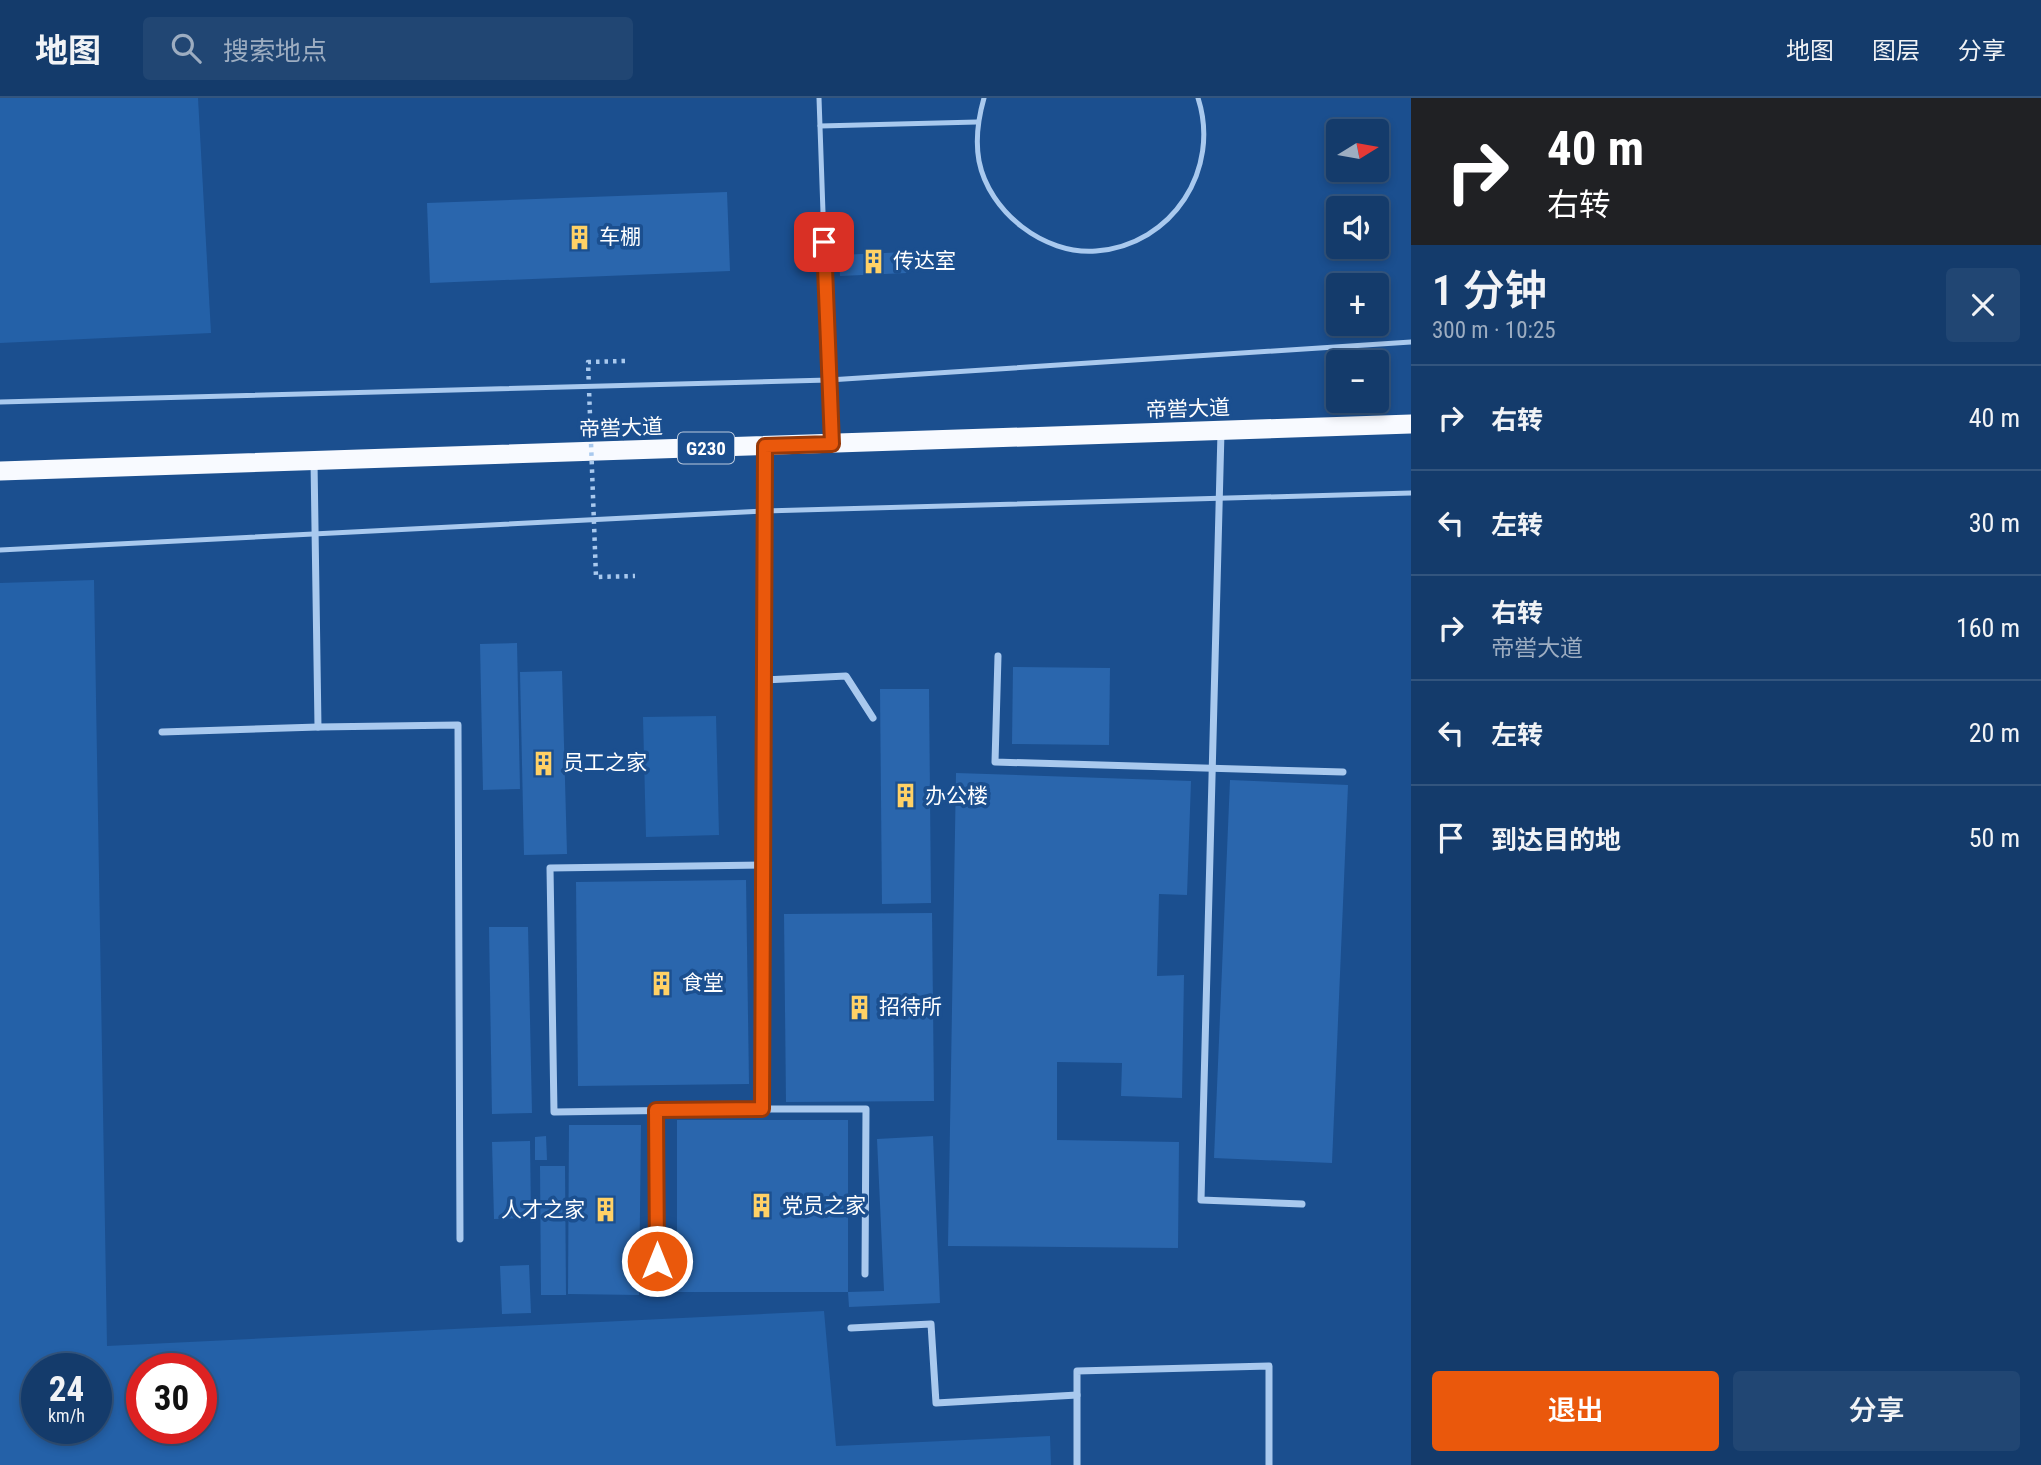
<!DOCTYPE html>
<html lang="zh">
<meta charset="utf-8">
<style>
body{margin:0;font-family:"Roboto Condensed","Noto Sans SC",sans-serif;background:#214673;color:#f1f3f6;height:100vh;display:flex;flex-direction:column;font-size:26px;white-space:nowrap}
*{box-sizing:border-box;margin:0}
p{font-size:23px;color:#9dadc1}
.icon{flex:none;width:38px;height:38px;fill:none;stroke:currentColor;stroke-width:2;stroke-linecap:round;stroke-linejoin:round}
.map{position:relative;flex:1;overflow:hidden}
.panel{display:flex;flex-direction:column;background:#143b6b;width:630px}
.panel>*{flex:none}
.top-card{background:#202124;color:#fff;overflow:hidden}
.needle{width:46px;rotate:79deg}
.buttons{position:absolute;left:1326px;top:21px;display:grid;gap:14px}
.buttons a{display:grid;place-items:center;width:63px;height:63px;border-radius:7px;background:#143b6b;box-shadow:0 4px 10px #0003,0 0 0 2px #33557e;font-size:35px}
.speed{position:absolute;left:21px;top:1255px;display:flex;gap:14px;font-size:35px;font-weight:700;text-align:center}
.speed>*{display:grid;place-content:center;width:91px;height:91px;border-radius:50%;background:#143b6b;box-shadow:0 4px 10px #0003,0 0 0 2px #33557e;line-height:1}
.speed small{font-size:18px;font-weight:400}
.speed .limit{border:10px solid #d22;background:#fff;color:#111}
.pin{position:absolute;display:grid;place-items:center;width:60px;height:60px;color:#fff;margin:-30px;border-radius:14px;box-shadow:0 4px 10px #0006}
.me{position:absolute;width:77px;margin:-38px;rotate:0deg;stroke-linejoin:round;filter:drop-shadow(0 0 5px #0008)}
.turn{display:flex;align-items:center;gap:24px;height:147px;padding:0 21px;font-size:32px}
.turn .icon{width:91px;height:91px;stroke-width:2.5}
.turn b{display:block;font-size:49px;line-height:60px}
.round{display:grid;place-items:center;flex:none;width:74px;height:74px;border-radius:7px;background:#214673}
.summary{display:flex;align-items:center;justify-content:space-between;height:119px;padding:0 21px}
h1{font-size:42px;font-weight:600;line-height:52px}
.cta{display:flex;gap:14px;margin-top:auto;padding:14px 21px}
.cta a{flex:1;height:80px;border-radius:7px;background:#ea580c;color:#fff;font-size:28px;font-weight:600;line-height:80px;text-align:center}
.cta a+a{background:#214673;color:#f1f3f6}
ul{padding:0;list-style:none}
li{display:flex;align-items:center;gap:21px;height:105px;padding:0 21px;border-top:2px solid #33557e}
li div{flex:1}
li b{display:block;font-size:26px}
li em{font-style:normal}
header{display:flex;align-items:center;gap:42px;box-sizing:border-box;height:98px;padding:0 35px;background:#143b6b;border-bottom:2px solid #33557e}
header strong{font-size:33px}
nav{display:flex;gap:38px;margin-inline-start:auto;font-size:24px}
.search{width:490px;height:63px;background:#214673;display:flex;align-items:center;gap:18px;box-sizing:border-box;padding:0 24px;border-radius:7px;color:#9dadc1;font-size:26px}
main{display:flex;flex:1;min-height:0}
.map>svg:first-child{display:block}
</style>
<header>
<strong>地图</strong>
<div class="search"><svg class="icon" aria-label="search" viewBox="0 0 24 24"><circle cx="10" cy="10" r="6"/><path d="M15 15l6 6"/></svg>搜索地点</div>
<nav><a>地图</a><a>图层</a><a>分享</a></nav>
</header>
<main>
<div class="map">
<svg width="1411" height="1367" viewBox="0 0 1411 1367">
<rect width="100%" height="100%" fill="#1b4f8f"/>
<g fill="#2461a8" fill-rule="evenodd">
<path d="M0,0H198L211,235L0,245Z"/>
<path d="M94,482L107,1248L824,1213L836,1348L1050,1338L1051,1367H0V485ZM37,1270H96V1330H37ZM142,1270H201V1330H142Z"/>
<path d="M716,618L719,737L646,739L643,619Z"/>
</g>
<g fill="#2a66ad">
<path d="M727,94L730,173L430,185L427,105Z"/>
<path d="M907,154V175L840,178L839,157Z"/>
<path d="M517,545L520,691L483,692L480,546Z"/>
<path d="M1013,569L1110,570L1109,647L1012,646Z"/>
<path d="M562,573L567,756L524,757L520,574Z"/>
<path d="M880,591H929L931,805L882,806Z"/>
<path d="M956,675L1191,683L1187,797L1159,796L1157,878L1184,877L1182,1000L1121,998L1122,965L1057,964V1042L1179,1044L1178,1150L948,1148Z"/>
<path d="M1230,682L1348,687L1332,1065L1214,1060Z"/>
<path d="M746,782L749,986L578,988L576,784Z"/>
<path d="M932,815L934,1003L786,1004L784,816Z"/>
<path d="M489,829H528L532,1015L492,1016Z"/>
<path d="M677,1022H848V1194L884,1193L877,1041L933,1038L940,1205L849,1209L848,1194H677Z"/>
<path d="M569,1027H641L639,1197L568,1196Z"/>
<path d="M546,1038L547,1062H535V1039Z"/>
<path d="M530,1043L531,1120L494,1121L492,1044Z"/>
<path d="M540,1068H565L566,1197H541Z"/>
<path d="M529,1167L531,1215L502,1216L500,1168Z"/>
</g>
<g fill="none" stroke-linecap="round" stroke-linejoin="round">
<g stroke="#a9c9ee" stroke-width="5">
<path d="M819,0L831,343"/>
<path d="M984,0C978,21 975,41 979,63C989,114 1044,157 1096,153C1173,147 1221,71 1198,0"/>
<path d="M820,28L977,24"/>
<path d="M0,304L829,282L1411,244"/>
<path d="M0,452L764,413L1411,395"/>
</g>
<g stroke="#a9c9ee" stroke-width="7">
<path d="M1221,334L1201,1102L1302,1106"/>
<path d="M765,349L762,1011H866L865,1176"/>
<path d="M314,363L318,629L458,627L460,1141"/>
<path d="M998,558L995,664L1343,674"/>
<path d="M764,582L846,578L873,620"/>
<path d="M162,634L318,629"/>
<path d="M762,1011L554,1014L550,770L763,767"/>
<path d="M656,1012L657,1189"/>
<path d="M851,1230L931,1226L936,1305L1077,1297"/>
<path d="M1077,1367V1273L1269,1268V1367"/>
</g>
<path stroke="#f8faff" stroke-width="19" d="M0,373L1411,326"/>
<path stroke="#a9c9ee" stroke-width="4.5" stroke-dasharray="3.5 5" stroke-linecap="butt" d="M625,263L588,264L596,479L635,478"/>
</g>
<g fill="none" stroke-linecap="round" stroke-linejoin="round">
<defs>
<path id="route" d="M657,1163L656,1012L762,1011L765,348L832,346L824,144"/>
</defs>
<use href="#route" stroke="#983908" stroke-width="18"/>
<use href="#route" stroke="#ea580c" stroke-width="12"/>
</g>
<defs>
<symbol id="building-bare" viewBox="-9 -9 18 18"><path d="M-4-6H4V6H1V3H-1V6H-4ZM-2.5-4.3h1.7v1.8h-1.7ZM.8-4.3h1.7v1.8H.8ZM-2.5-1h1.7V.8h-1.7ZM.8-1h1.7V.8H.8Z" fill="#ffd166" stroke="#1b4f8f" stroke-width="2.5" paint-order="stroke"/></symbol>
</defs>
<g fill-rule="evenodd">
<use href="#building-bare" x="562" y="122" width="35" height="35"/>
<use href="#building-bare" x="856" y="146" width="35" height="35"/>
<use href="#building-bare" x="526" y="648" width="35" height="35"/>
<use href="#building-bare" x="888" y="680" width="35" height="35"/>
<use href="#building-bare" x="644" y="868" width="35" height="35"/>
<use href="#building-bare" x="842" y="892" width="35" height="35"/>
<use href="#building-bare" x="744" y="1090" width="35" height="35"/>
<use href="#building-bare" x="588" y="1094" width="35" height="35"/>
</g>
<g text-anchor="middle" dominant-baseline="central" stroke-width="7" stroke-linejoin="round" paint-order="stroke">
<rect fill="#1b4f8f" stroke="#bbcadd" stroke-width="2" x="678" y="334.5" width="56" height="31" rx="5"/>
<g font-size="19" font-weight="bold" fill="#fff">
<text x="706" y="350">G230</text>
</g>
<g font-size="21" fill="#fff" stroke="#1b4f8f" text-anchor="start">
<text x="599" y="139">车棚</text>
<text x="893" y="163">传达室</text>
<text x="563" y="665">员工之家</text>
<text x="925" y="698">办公楼</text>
<text x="682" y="885">食堂</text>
<text x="879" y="909">招待所</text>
<text x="782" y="1108">党员之家</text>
<text x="585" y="1112" text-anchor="end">人才之家</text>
</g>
<g font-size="21" fill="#fff" stroke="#1b4f8f">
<text transform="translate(1188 311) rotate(-2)">帝喾大道</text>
<text transform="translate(621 330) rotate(-2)">帝喾大道</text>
</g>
</g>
</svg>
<div class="buttons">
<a><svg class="needle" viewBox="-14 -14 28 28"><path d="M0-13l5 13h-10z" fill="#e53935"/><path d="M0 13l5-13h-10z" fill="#9dadc1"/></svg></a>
<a><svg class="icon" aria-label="sound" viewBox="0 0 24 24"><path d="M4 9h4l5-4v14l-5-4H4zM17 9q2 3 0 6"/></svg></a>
<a>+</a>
<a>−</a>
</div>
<div class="speed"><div>24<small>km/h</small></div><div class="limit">30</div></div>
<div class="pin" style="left:824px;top:144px;background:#d93025"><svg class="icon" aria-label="arrive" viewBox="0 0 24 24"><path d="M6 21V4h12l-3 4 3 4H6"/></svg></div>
<svg class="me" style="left:657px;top:1163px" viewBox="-20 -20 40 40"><circle r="17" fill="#ea580c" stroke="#fff" stroke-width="3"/><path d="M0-11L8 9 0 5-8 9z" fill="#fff"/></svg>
</div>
<section class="panel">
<div class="top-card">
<div class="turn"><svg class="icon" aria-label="right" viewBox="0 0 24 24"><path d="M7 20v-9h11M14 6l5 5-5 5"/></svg><div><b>40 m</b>右转</div></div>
</div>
<div class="summary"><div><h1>1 分钟</h1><p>300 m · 10:25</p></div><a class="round"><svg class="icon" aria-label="close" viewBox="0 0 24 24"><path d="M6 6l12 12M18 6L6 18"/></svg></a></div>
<ul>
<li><svg class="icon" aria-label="right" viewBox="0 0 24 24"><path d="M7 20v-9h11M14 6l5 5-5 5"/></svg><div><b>右转</b></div><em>40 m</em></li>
<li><svg class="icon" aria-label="left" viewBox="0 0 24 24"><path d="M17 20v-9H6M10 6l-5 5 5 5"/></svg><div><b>左转</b></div><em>30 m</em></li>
<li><svg class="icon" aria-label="right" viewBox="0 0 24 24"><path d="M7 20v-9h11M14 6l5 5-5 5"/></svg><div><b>右转</b><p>帝喾大道</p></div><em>160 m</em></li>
<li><svg class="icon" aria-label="left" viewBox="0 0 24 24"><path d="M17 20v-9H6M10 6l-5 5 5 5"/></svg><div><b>左转</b></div><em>20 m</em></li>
<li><svg class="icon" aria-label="arrive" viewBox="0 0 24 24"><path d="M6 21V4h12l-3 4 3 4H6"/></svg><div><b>到达目的地</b></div><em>50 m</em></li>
</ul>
<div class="cta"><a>退出</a><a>分享</a></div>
</section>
</main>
